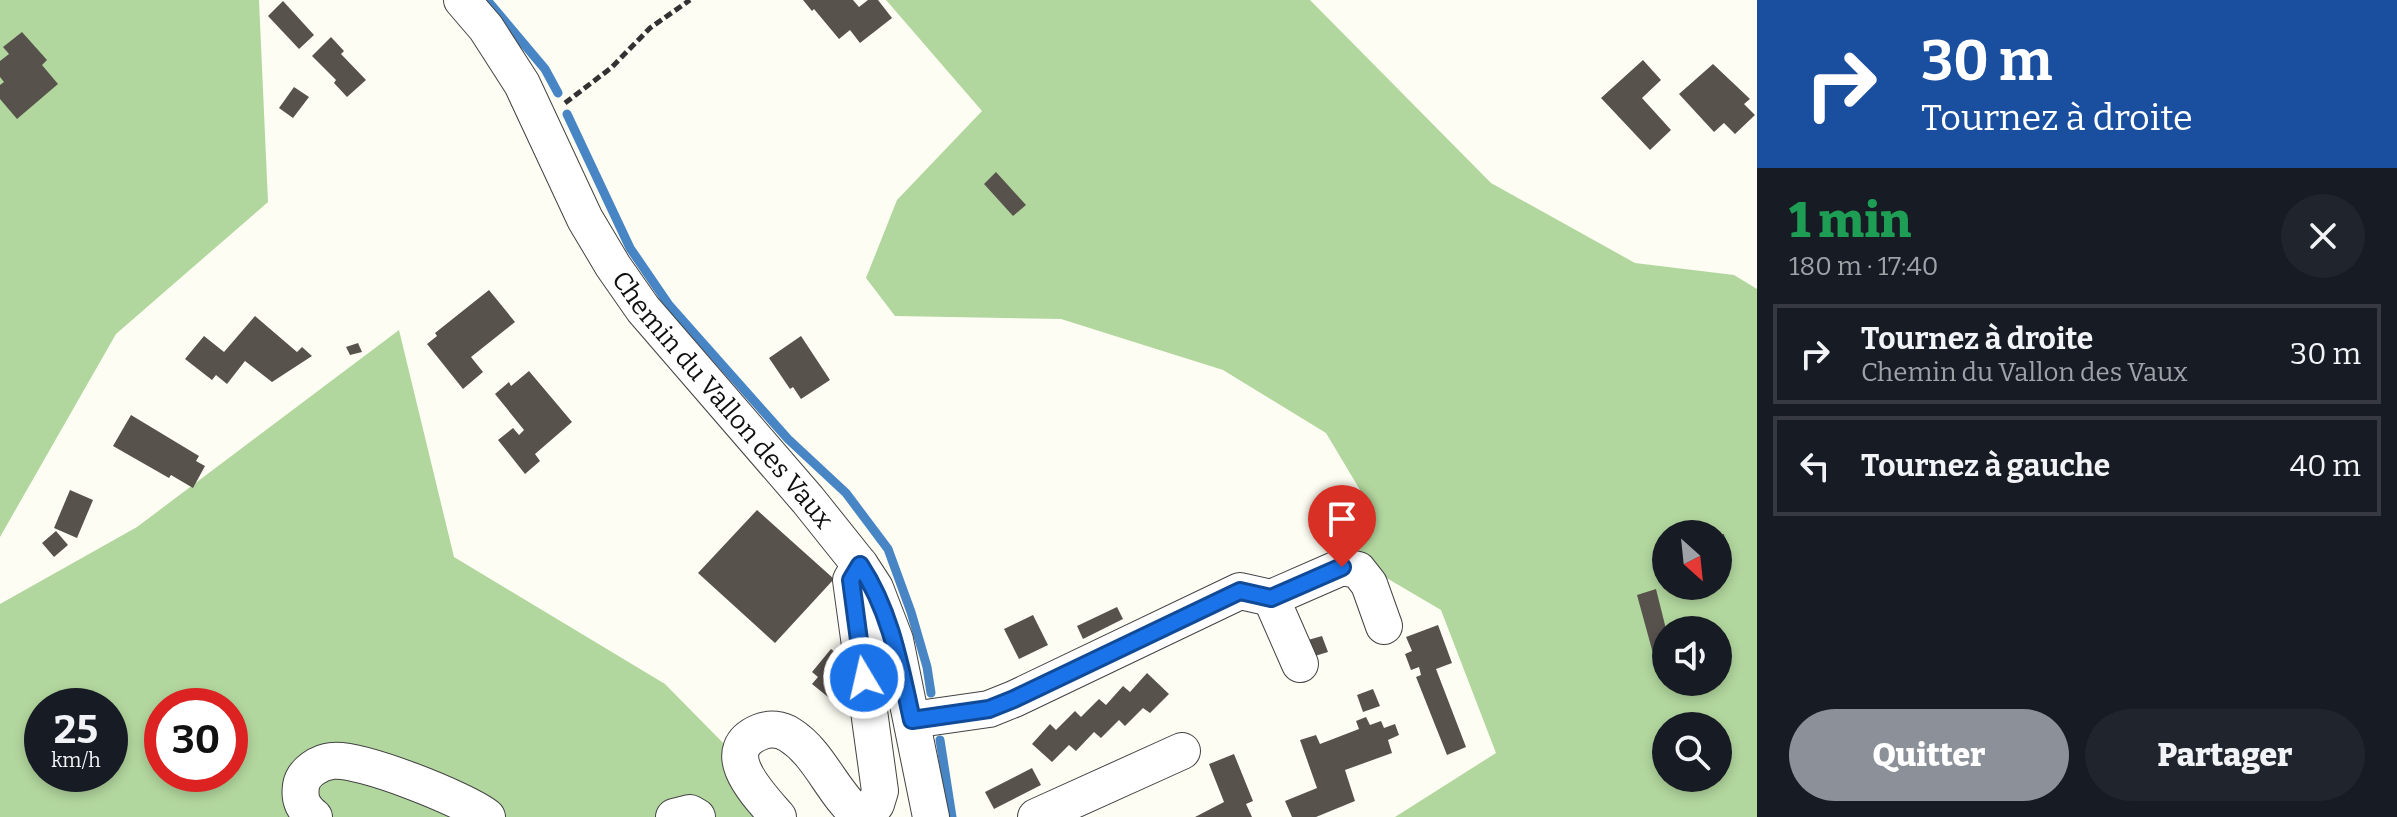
<!DOCTYPE html>
<html lang="fr">
<meta charset="utf-8">
<style>
body{margin:0;font-family:Bitter,serif;background:#20242c;color:#f1f3f6;height:100vh;display:flex;flex-direction:column;font-size:30px;white-space:nowrap}
*{box-sizing:border-box;margin:0}
p{font-size:26px;color:#9ea1a6}
.icon{flex:none;width:44px;height:44px;fill:none;stroke:currentColor;stroke-width:2;stroke-linecap:round;stroke-linejoin:round}
.map{position:relative;flex:1;overflow:hidden}
.sheet{display:flex;flex-direction:column;background:#171b24;width:640px}
.sheet>*{flex:none}
.hud{background:#1a4fa0;color:#fff;overflow:hidden}
.needle{width:52px;rotate:153deg}
.controls{position:absolute;left:1652px;top:520px;display:grid;gap:16px}
.controls a{display:grid;place-items:center;width:80px;height:80px;border-radius:50%;background:#171b24;box-shadow:0 4px 12px #0003;font-size:40px}
.speed{position:absolute;left:24px;top:688px;display:flex;gap:16px;font-size:40px;font-weight:700;text-align:center}
.speed>*{display:grid;place-content:center;width:104px;height:104px;border-radius:50%;background:#171b24;box-shadow:0 4px 12px #0003;line-height:1}
.speed small{font-size:20px;font-weight:400}
.speed .limit{border:12px solid #d22;background:#fff;color:#111}
.pin{position:absolute;display:grid;place-items:center;width:68px;height:68px;color:#fff;margin:-82px -34px;border-radius:50% 50% 50% 0;rotate:-45deg;box-shadow:0 0 8px #0007}
.pin .icon{rotate:45deg}
.me{position:absolute;width:88px;margin:-44px;rotate:351deg;stroke-linejoin:round;filter:drop-shadow(0 0 6px #0008)}
.turn{display:flex;align-items:center;gap:28px;height:168px;padding:0 32px;font-size:36px}
.turn .icon{width:104px;height:104px;stroke-width:2.5}
.turn b{display:block;font-size:56px;line-height:68px}
.round{display:grid;place-items:center;flex:none;width:84px;height:84px;border-radius:42px;background:#20242c}
.headline{display:flex;align-items:center;justify-content:space-between;height:136px;padding:0 32px}
h1{font-size:48px;font-weight:800;line-height:60px;color:#1e9e55}
.primary-button{display:flex;gap:16px;margin-top:auto;padding:16px 32px}
.primary-button a{flex:1;height:92px;border-radius:48px;background:#8c9099;color:#fff;font-size:32px;font-weight:800;line-height:92px;text-align:center}
.primary-button a+a{background:#20242c;color:#f1f3f6}
ul{padding:0;list-style:none}
li{display:flex;align-items:center;gap:24px;height:100px;margin:0 16px 12px;padding:0 16px;border:4px solid #363941;border-radius:0px}
li div{flex:1}
li b{display:block;font-size:30px}
li em{font-style:normal}
main{display:flex;flex:1;min-height:0}
.map>svg:first-child{display:block}
</style>
<main>
<div class="map">
<svg width="1757" height="817" viewBox="0 0 1757 817">
<rect width="100%" height="100%" fill="#fefdf3"/>
<g fill="#b2d79e" fill-rule="evenodd">
<path d="M0,0H259L268,202L116,334L0,537Z"/>
<path d="M886,0H1310L1491,183L1635,263L1734,275L1757,289V817H1395L1496,753L1441,610L1322,540L1372,510L1326,433L1223,370L1061,319L895,316L866,278L897,200L982,111ZM1666,534H1718V586H1666ZM1666,630H1718V682H1666ZM1666,726H1718V778H1666Z"/>
<path d="M399,330L454,557L665,684L796,817H0V604L137,527ZM42,706H110V774H42ZM162,706H230V774H162Z"/>
</g>
<g fill="none" stroke-linecap="round" stroke-linejoin="round">
<g stroke="#4785c5" stroke-width="9">
<path d="M487,0L545,69L558,93"/>
<path d="M567,114L630,248L669,305L788,439L846,493L888,549L911,612L927,667L931,693"/>
<path d="M940,740L952,817"/>
</g>
</g>
<g fill="#58524d">
<path d="M803,0H853L859,7L868,0H878L892,18L860,43L850,30L839,39L814,9L812,11Z"/>
<path d="M283,1L314,35L299,49L268,16Z"/>
<path d="M22,32L47,60L42,65L58,84L17,119L0,99V85L4,82L0,77V61L9,54L3,47Z"/>
<path d="M331,37L344,51L341,54L366,80L347,97L334,83L336,80L312,56Z"/>
<path d="M1643,60L1661,80L1642,98L1671,130L1650,150L1601,98Z"/>
<path d="M1713,64L1750,99L1744,104L1755,115L1735,134L1724,123L1714,132L1679,94Z"/>
<path d="M294,87L309,97L293,118L279,108Z"/>
<path d="M996,172L1026,205L1013,216L984,184Z"/>
<path d="M489,290L515,322L471,357L483,372L463,389L427,344L437,336L435,333Z"/>
<path d="M255,316L297,352L302,347L312,356L272,382L245,361L227,384L216,375L212,380L185,359L204,336L224,352Z"/>
<path d="M801,336L830,380L801,399L793,387L790,389L769,358Z"/>
<path d="M358,343L362,352L350,355L346,347Z"/>
<path d="M529,371L572,422L535,454L540,461L525,474L498,440L513,428L519,435L524,430L495,394L509,382L511,386Z"/>
<path d="M131,415L199,456L196,461L205,466L193,488L171,475L169,478L113,446Z"/>
<path d="M70,490L93,500L77,538L54,528Z"/>
<path d="M757,510L834,579L775,643L698,573Z"/>
<path d="M56,531L68,545L54,557L42,543Z"/>
<path d="M1724,534L1726,544L1718,545V535Z"/>
<path d="M1656,589L1666,629V655L1654,657L1637,595Z"/>
<path d="M1117,607L1123,619L1083,639L1077,626Z"/>
<path d="M1033,615L1048,645L1019,659L1004,629Z"/>
<path d="M1438,625L1452,663L1436,669L1466,747L1447,755L1416,677L1421,675L1419,667L1411,670L1405,654L1412,651L1406,637Z"/>
<path d="M1322,636L1328,652L1305,659L1301,642Z"/>
<path d="M831,649L851,665L834,686L841,692L833,701L812,684L818,677L812,672Z"/>
<path d="M1147,673L1169,694L1150,713L1143,708L1125,726L1119,720L1101,738L1094,732L1076,751L1069,745L1052,762L1032,744L1050,724L1056,730L1075,711L1081,717L1099,699L1106,705L1123,686L1130,692Z"/>
<path d="M1373,689L1380,706L1363,712L1357,695Z"/>
<path d="M844,697L851,707L846,711L838,701Z"/>
<path d="M1366,717L1370,725L1381,721L1384,728L1395,724L1399,735L1388,740L1392,753L1345,770L1355,801L1316,817H1292L1285,801L1317,788L1300,740L1316,735L1320,744L1359,729L1356,721Z"/>
<path d="M1234,754L1253,801L1246,804L1252,817H1195L1224,802L1209,764Z"/>
<path d="M1032,768L1041,785L994,809L985,792Z"/>
</g>
<g fill="none" stroke-linecap="round" stroke-linejoin="round">
<defs>
<g id="minor">
<path id="s1" d="M462,0L486,28L522,84L585,219L613,266L643,309L808,500L860,565L875,588L895,640L931,817"/>
<path d="M1271,598L1342,567L1358,570L1369,584L1384,626"/>
<path d="M912,720L989,709L1014,699L1240,591L1271,598L1300,664"/>
<path d="M314,817C303,808 299,800 301,786C303,772 320,762 332,761C359,757 466,800 487,817"/>
<path d="M674,817L690,813L697,817"/>
<path d="M778,817C760,796 714,751 760,732C770,728 781,729 790,735C820,754 832,793 859,815L869,813L876,804L880,791L851,580L860,565"/>
<path d="M1036,817L1182,751"/>
</g>
</defs>
<use href="#minor" stroke="#434343" stroke-width="38"/>
<path stroke="#323232" stroke-width="5" stroke-dasharray="8 4" stroke-linecap="butt" d="M565,103L611,68L650,28L690,0"/>
<use href="#minor" stroke="#fff" stroke-width="36"/>
</g>
<g fill="none" stroke-linecap="round" stroke-linejoin="round">
<defs>
<path id="route" d="M864,678L851,580L860,565C891,612 900,666 912,720L989,709L1014,699L1240,591L1271,598L1342,567"/>
</defs>
<use href="#route" stroke="#114b97" stroke-width="20"/>
<use href="#route" stroke="#1a73e8" stroke-width="14"/>
</g>
<g text-anchor="middle" dominant-baseline="central" stroke-width="8" stroke-linejoin="round" paint-order="stroke">
<g font-size="26" fill="#101010" stroke="#fff">
<text stroke="none"><textPath href="#s1" startOffset="480">Chemin du Vallon des Vaux</textPath></text>
</g>
</g>
</svg>
<div class="controls">
<a><svg class="needle" viewBox="-14 -14 28 28"><path d="M0-13l5 13h-10z" fill="#e53935"/><path d="M0 13l5-13h-10z" fill="#9ea1a6"/></svg></a>
<a><svg class="icon" aria-label="sound" viewBox="0 0 24 24"><path d="M4 9h4l5-4v14l-5-4H4zM17 9q2 3 0 6"/></svg></a>
<a><svg class="icon" aria-label="search" viewBox="0 0 24 24"><circle cx="10" cy="10" r="6"/><path d="M15 15l6 6"/></svg></a>
</div>
<div class="speed"><div>25<small>km/h</small></div><div class="limit">30</div></div>
<div class="pin" style="left:1342px;top:567px;background:#d93025"><svg class="icon" aria-label="arrive" viewBox="0 0 24 24"><path d="M6 21V4h12l-3 4 3 4H6"/></svg></div>
<svg class="me" style="left:864px;top:678px" viewBox="-20 -20 40 40"><circle r="17" fill="#1a73e8" stroke="#fff" stroke-width="3"/><path d="M0-11L8 9 0 5-8 9z" fill="#fff"/></svg>
</div>
<section class="sheet">
<div class="hud">
<div class="turn"><svg class="icon" aria-label="right" viewBox="0 0 24 24"><path d="M7 20v-9h11M14 6l5 5-5 5"/></svg><div><b>30 m</b>Tournez à droite</div></div>
</div>
<div class="headline"><div><h1>1 min</h1><p>180 m · 17:40</p></div><a class="round"><svg class="icon" aria-label="close" viewBox="0 0 24 24"><path d="M6 6l12 12M18 6L6 18"/></svg></a></div>
<ul>
<li><svg class="icon" aria-label="right" viewBox="0 0 24 24"><path d="M7 20v-9h11M14 6l5 5-5 5"/></svg><div><b>Tournez à droite</b><p>Chemin du Vallon des Vaux</p></div><em>30 m</em></li>
<li><svg class="icon" aria-label="left" viewBox="0 0 24 24"><path d="M17 20v-9H6M10 6l-5 5 5 5"/></svg><div><b>Tournez à gauche</b></div><em>40 m</em></li>
</ul>
<div class="primary-button"><a>Quitter</a><a>Partager</a></div>
</section>
</main>
